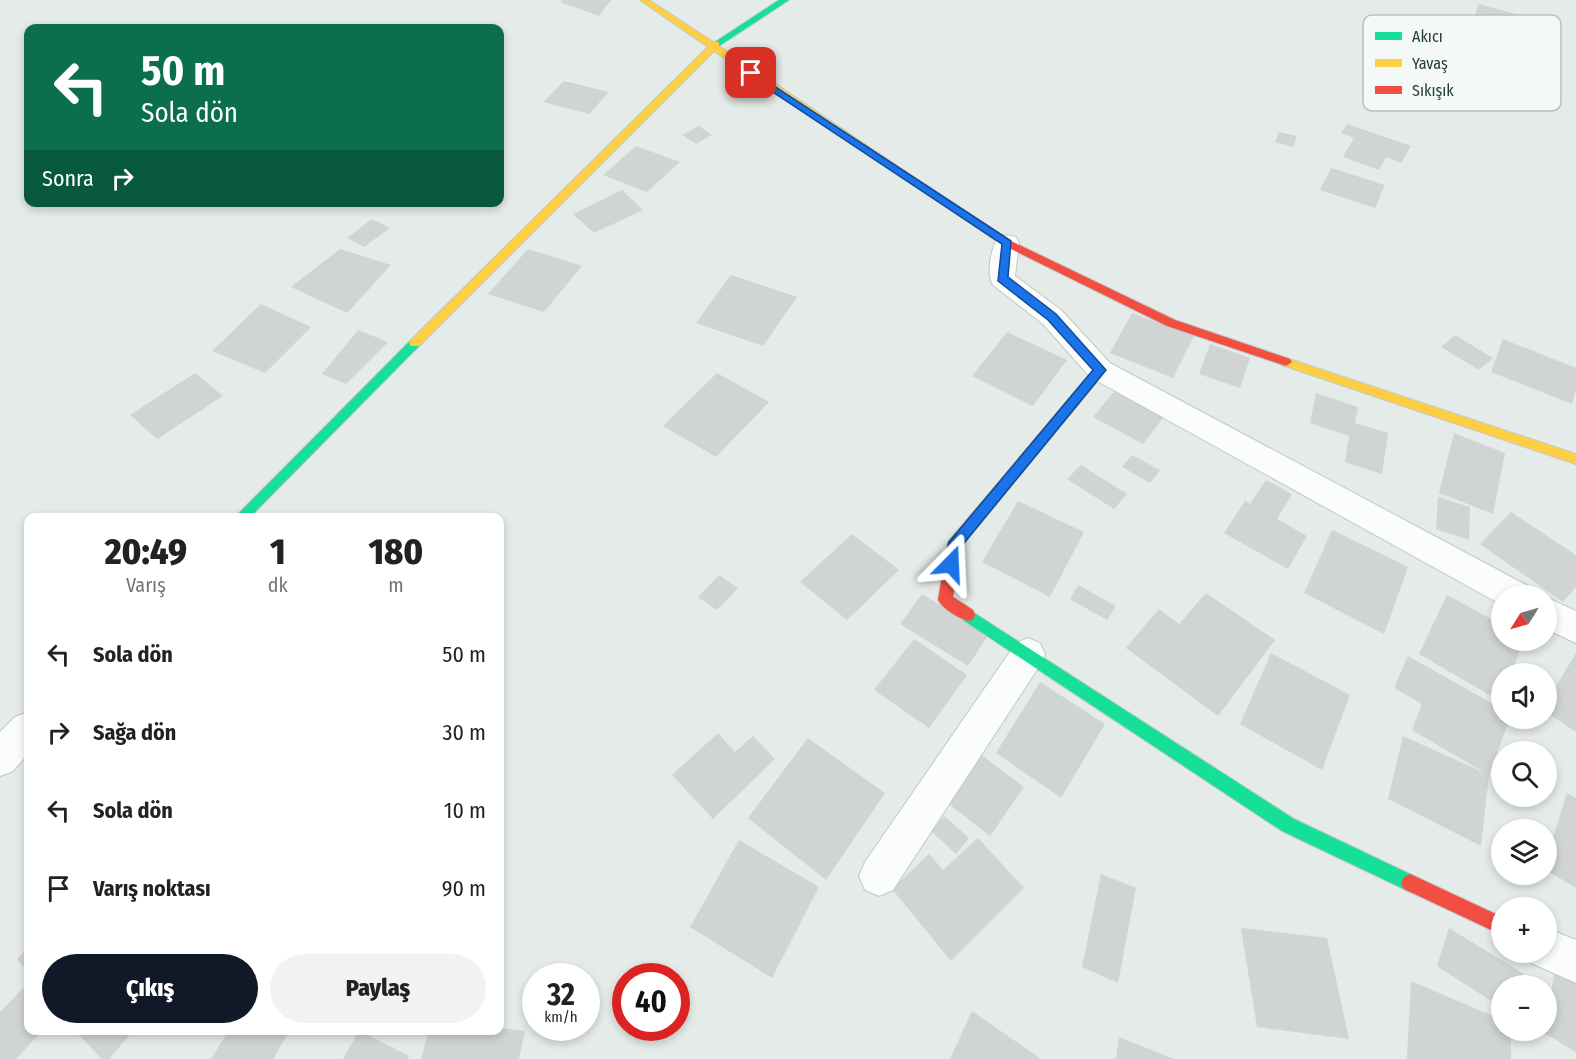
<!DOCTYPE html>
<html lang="tr">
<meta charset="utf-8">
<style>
body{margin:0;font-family:"Fira Sans Condensed",sans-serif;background:#f2f2f2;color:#222;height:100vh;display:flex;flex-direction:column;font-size:22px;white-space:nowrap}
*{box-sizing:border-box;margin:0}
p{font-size:20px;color:#767676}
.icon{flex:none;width:33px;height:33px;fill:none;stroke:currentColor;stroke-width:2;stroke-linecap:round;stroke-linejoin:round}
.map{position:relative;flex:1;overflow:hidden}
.sheet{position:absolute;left:24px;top:513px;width:480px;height:522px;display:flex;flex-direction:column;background:#fff;border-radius:12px;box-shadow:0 3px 9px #0003}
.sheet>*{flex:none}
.hud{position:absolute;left:24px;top:24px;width:480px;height:183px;border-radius:12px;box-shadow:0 3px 9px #0003;background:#0b6e4f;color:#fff;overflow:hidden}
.needle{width:39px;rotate:233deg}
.fabs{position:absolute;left:1491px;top:585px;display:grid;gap:12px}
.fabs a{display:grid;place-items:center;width:66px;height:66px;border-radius:50%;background:#fff;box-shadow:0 3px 9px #0003;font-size:30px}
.speed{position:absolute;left:522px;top:963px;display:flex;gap:12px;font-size:30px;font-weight:700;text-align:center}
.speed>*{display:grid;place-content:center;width:78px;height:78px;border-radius:50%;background:#fff;box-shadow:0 3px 9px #0003;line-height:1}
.speed small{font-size:15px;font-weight:400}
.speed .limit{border:9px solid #d22;background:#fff;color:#111}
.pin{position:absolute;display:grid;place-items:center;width:51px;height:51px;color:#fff;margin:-26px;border-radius:12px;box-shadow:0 3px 9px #0006}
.me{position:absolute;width:66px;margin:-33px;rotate:21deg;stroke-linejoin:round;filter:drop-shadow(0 0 4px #0008)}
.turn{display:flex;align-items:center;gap:21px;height:126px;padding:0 18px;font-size:27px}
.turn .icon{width:78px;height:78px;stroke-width:2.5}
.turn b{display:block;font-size:42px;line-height:51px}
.then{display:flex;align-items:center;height:57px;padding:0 18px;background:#0003;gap:12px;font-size:22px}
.eta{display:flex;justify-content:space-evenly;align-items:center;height:102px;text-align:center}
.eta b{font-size:36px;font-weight:800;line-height:42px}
.cta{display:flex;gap:12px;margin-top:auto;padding:12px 18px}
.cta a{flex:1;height:69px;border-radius:36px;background:#111827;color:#fff;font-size:24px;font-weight:800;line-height:69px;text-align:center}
.cta a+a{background:#f2f2f2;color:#222}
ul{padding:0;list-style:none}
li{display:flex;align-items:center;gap:18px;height:78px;padding:0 18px}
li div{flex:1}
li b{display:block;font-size:22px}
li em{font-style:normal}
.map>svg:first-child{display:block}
</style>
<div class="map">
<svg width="1576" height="1059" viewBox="0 0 1576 1059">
<rect width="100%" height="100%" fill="#e5ebe8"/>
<g fill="#d0d4d3">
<path d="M562,0H611L599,16L560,2Z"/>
<path d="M1479,4L1526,17L1518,36L1541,42L1537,54L1519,49L1521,43L1517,42L1516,49L1479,41L1481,34L1504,38L1469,29Z"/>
<path d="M564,81L609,92L589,114L543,102Z"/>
<path d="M1347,124L1411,146L1401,163L1386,157L1379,170L1343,157L1354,138L1341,133Z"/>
<path d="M699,126L712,135L696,144L682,135Z"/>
<path d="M1279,132L1297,136L1293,147L1275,142Z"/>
<path d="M636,146L680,162L647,192L603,175Z"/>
<path d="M1331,168L1385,185L1375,208L1320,190Z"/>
<path d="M622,190L643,210L594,233L573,214Z"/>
<path d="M372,219L390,228L364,247L347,238Z"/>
<path d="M340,249L391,265L347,313L291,287Z"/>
<path d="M528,249L582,266L544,312L488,294Z"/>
<path d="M731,275L797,297L763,346L696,323Z"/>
<path d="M261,304L311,327L265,373L212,351Z"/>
<path d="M1132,313L1194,336L1173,378L1110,353Z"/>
<path d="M358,330L388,342L346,384L322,374Z"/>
<path d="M1007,332L1067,360L1033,406L972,376Z"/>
<path d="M1455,335L1493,358L1479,370L1441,347Z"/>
<path d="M1503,339L1576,368V389L1572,404L1491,372Z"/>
<path d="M1210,344L1250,358L1240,388L1199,374Z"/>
<path d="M195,373L223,396L157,439L130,415Z"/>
<path d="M717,373L769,402L716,457L663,426Z"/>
<path d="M1117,388L1166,414L1143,444L1093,417Z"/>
<path d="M1316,393L1358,407L1355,423L1388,433L1382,474L1345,462L1349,436L1310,423Z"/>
<path d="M1454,433L1505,453L1493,514L1439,493Z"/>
<path d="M1132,455L1160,470L1150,483L1122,467Z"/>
<path d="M1081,465L1127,494L1114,509L1067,479Z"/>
<path d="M1266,480L1292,494L1277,519L1307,536L1288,569L1224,533L1245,501L1250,504Z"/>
<path d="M1438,497L1470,507L1469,540L1436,529Z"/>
<path d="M1018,501L1084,532L1050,597L982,562Z"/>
<path d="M1511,512L1576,555V587L1563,602L1480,544Z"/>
<path d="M1332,530L1408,567L1384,634L1304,593Z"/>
<path d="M852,534L899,570L847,620L800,582Z"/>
<path d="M719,575L738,588L717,610L698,597Z"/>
<path d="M1078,585L1116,606L1107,620L1070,599Z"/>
<path d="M1206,593L1275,640L1218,716L1126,648L1159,609L1179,624Z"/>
<path d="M922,594L989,634L968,666L900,624Z"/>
<path d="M1447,595L1502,625V640H1524L1511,674H1502L1500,701L1419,654Z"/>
<path d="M914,639L967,675L929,728L874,690Z"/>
<path d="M1271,653L1350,695L1322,770L1240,724Z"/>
<path d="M1576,653V732L1546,712V703Z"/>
<path d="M1408,656L1502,709V718H1510L1489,775L1481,846L1388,799L1403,736L1487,774L1412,730L1422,704L1394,688Z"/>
<path d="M1040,682L1105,724L1061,798L996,753Z"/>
<path d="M718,733L735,752L753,736L775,759L713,819L672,775Z"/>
<path d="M808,738L885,793L826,880L748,818Z"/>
<path d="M980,754L1024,787L990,836L945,801Z"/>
<path d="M1567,793L1576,798V888L1546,870V860Z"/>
<path d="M944,816L969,838L956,854L931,831Z"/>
<path d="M978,838L1024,888L951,961L892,889L929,854L943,870Z"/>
<path d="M739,840L819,887L772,978L690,927Z"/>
<path d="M1101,874L1136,888L1118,983L1082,967Z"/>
<path d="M1241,928L1327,938L1349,1039L1257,1027Z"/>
<path d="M1449,928L1524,974L1521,986H1502V1008L1437,966Z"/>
<path d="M28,947V972L17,959Z"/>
<path d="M1555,969L1576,981V1052L1544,1033Z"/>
<path d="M1411,981L1502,1020V1030H1511V1059H1407Z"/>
<path d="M28,983V1030H43L16,1059H0V1012Z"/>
<path d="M972,1011L1041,1059H950Z"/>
<path d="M500,1028L525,1031L519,1059H421L429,1030Z"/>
<path d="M74,1030H134L109,1059H102Z"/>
<path d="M229,1030H290L273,1059H211Z"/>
<path d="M359,1031L409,1056L408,1059H343Z"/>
<path d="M1119,1037L1174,1059H1116Z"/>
</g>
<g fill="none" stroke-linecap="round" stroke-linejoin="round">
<defs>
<g id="street">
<path d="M1007,235L1016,237L1019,243L1015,276L1061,310L1110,363L1528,586L1532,596H1502V605L1090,377L1043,324L993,285C986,274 991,248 998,237Z"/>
<path d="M1546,597L1576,611V643L1546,629Z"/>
<path d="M1028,638L1040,643L1045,654L1040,665L893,890L879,896L865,890L859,876L865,862L1016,643Z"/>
<path d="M28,712V754L13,771L0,776V732L15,717Z"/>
<path d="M1546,928L1576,940V983L1531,963L1527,952H1546Z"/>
</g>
<g id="fast">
<path d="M779,0H789L719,46L712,44Z"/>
<path d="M415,339L421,343L419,346L249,518H234L411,340Z"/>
<path d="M968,609L1294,819L1416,877L1419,883L1416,889L1410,892L1404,889L1282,831L963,620L961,615L963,610Z"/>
</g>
<g id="slow">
<path d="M640,0H649L713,42H719V46L869,147L861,149L714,51L419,346H411L409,343L411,340L708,47Z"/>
<path d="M1286,358L1576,454V464L1282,365L1280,362L1282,359Z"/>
</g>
<g id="jam">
<path d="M864,144L1011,241L1175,320L1290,359L1292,362L1286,366L1167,326L1003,245L861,149V145Z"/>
<path d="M1100,366L1106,370L1104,373L960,548L953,597L973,610L975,615L973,620L968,621C958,618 943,609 938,600L948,542L1096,367Z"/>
<path d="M1410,874L1502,917V935L1404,889L1401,883L1404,877Z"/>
</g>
</defs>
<use href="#street" stroke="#c2c8c5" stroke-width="2"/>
<use href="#fast" stroke="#c1c8c5" stroke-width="2"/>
<use href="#slow" stroke="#c1c8c5" stroke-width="2"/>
<use href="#jam" stroke="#c1c8c5" stroke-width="2"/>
<use href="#street" fill="#fbfcfc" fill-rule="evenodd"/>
<use href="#fast" fill="#16e098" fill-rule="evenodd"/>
<use href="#slow" fill="#ffcf43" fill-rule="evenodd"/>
<use href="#jam" fill="#f24e42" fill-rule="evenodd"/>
</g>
<path fill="#1a73e8" stroke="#114b97" stroke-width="1.5" d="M751,71L1011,241L1008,277L1056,314L1106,370L960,548L956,568L951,570L944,564L949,542L1093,370L1048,320L998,281L1002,244L747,75L746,73Z"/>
<rect x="1363" y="15" width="198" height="96" rx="9" fill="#f4f9f7" stroke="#b5c1be" stroke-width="1.5"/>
<rect x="1375" y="32" width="27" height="8" fill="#16e098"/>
<rect x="1375" y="59" width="27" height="8" fill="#ffcf43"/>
<rect x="1375" y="86" width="27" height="8" fill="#f24e42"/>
<g font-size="16" fill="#233d38">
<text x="1412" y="42">Akıcı</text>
<text x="1412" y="69">Yavaş</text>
<text x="1412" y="96">Sıkışık</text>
</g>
</svg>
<div class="fabs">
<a><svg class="needle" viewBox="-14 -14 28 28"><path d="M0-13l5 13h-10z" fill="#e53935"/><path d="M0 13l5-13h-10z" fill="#767676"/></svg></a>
<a><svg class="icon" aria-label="sound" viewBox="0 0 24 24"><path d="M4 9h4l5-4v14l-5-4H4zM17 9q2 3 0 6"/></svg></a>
<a><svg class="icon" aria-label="search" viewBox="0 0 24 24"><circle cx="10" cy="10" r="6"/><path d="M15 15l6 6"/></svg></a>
<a><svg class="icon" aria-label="layers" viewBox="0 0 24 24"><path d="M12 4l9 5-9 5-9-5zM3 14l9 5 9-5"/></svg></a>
<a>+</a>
<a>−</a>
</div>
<div class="speed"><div>32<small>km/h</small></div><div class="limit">40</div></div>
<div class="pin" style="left:751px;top:73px;background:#d93025"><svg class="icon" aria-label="arrive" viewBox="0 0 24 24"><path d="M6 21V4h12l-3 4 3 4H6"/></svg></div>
<svg class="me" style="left:951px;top:564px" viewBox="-20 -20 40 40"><path d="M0-17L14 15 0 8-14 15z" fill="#1a73e8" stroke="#fff" stroke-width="4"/></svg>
<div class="hud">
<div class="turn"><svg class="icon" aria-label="left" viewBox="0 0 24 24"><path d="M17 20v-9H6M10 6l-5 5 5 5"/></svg><div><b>50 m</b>Sola dön</div></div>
<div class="then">Sonra<svg class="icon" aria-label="right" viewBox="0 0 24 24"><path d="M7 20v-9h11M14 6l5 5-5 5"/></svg></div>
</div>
<section class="sheet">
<div class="eta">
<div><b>20:49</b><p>Varış</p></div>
<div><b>1</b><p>dk</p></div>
<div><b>180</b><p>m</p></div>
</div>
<ul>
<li><svg class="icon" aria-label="left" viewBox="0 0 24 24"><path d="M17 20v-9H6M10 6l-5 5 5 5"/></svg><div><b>Sola dön</b></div><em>50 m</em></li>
<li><svg class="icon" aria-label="right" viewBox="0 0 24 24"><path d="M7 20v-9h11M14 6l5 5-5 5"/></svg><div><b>Sağa dön</b></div><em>30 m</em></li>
<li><svg class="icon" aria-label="left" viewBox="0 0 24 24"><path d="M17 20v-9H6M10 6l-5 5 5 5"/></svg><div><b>Sola dön</b></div><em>10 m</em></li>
<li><svg class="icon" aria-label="arrive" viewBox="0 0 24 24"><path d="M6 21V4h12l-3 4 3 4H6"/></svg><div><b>Varış noktası</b></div><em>90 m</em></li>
</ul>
<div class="cta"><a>Çıkış</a><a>Paylaş</a></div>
</section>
</div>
